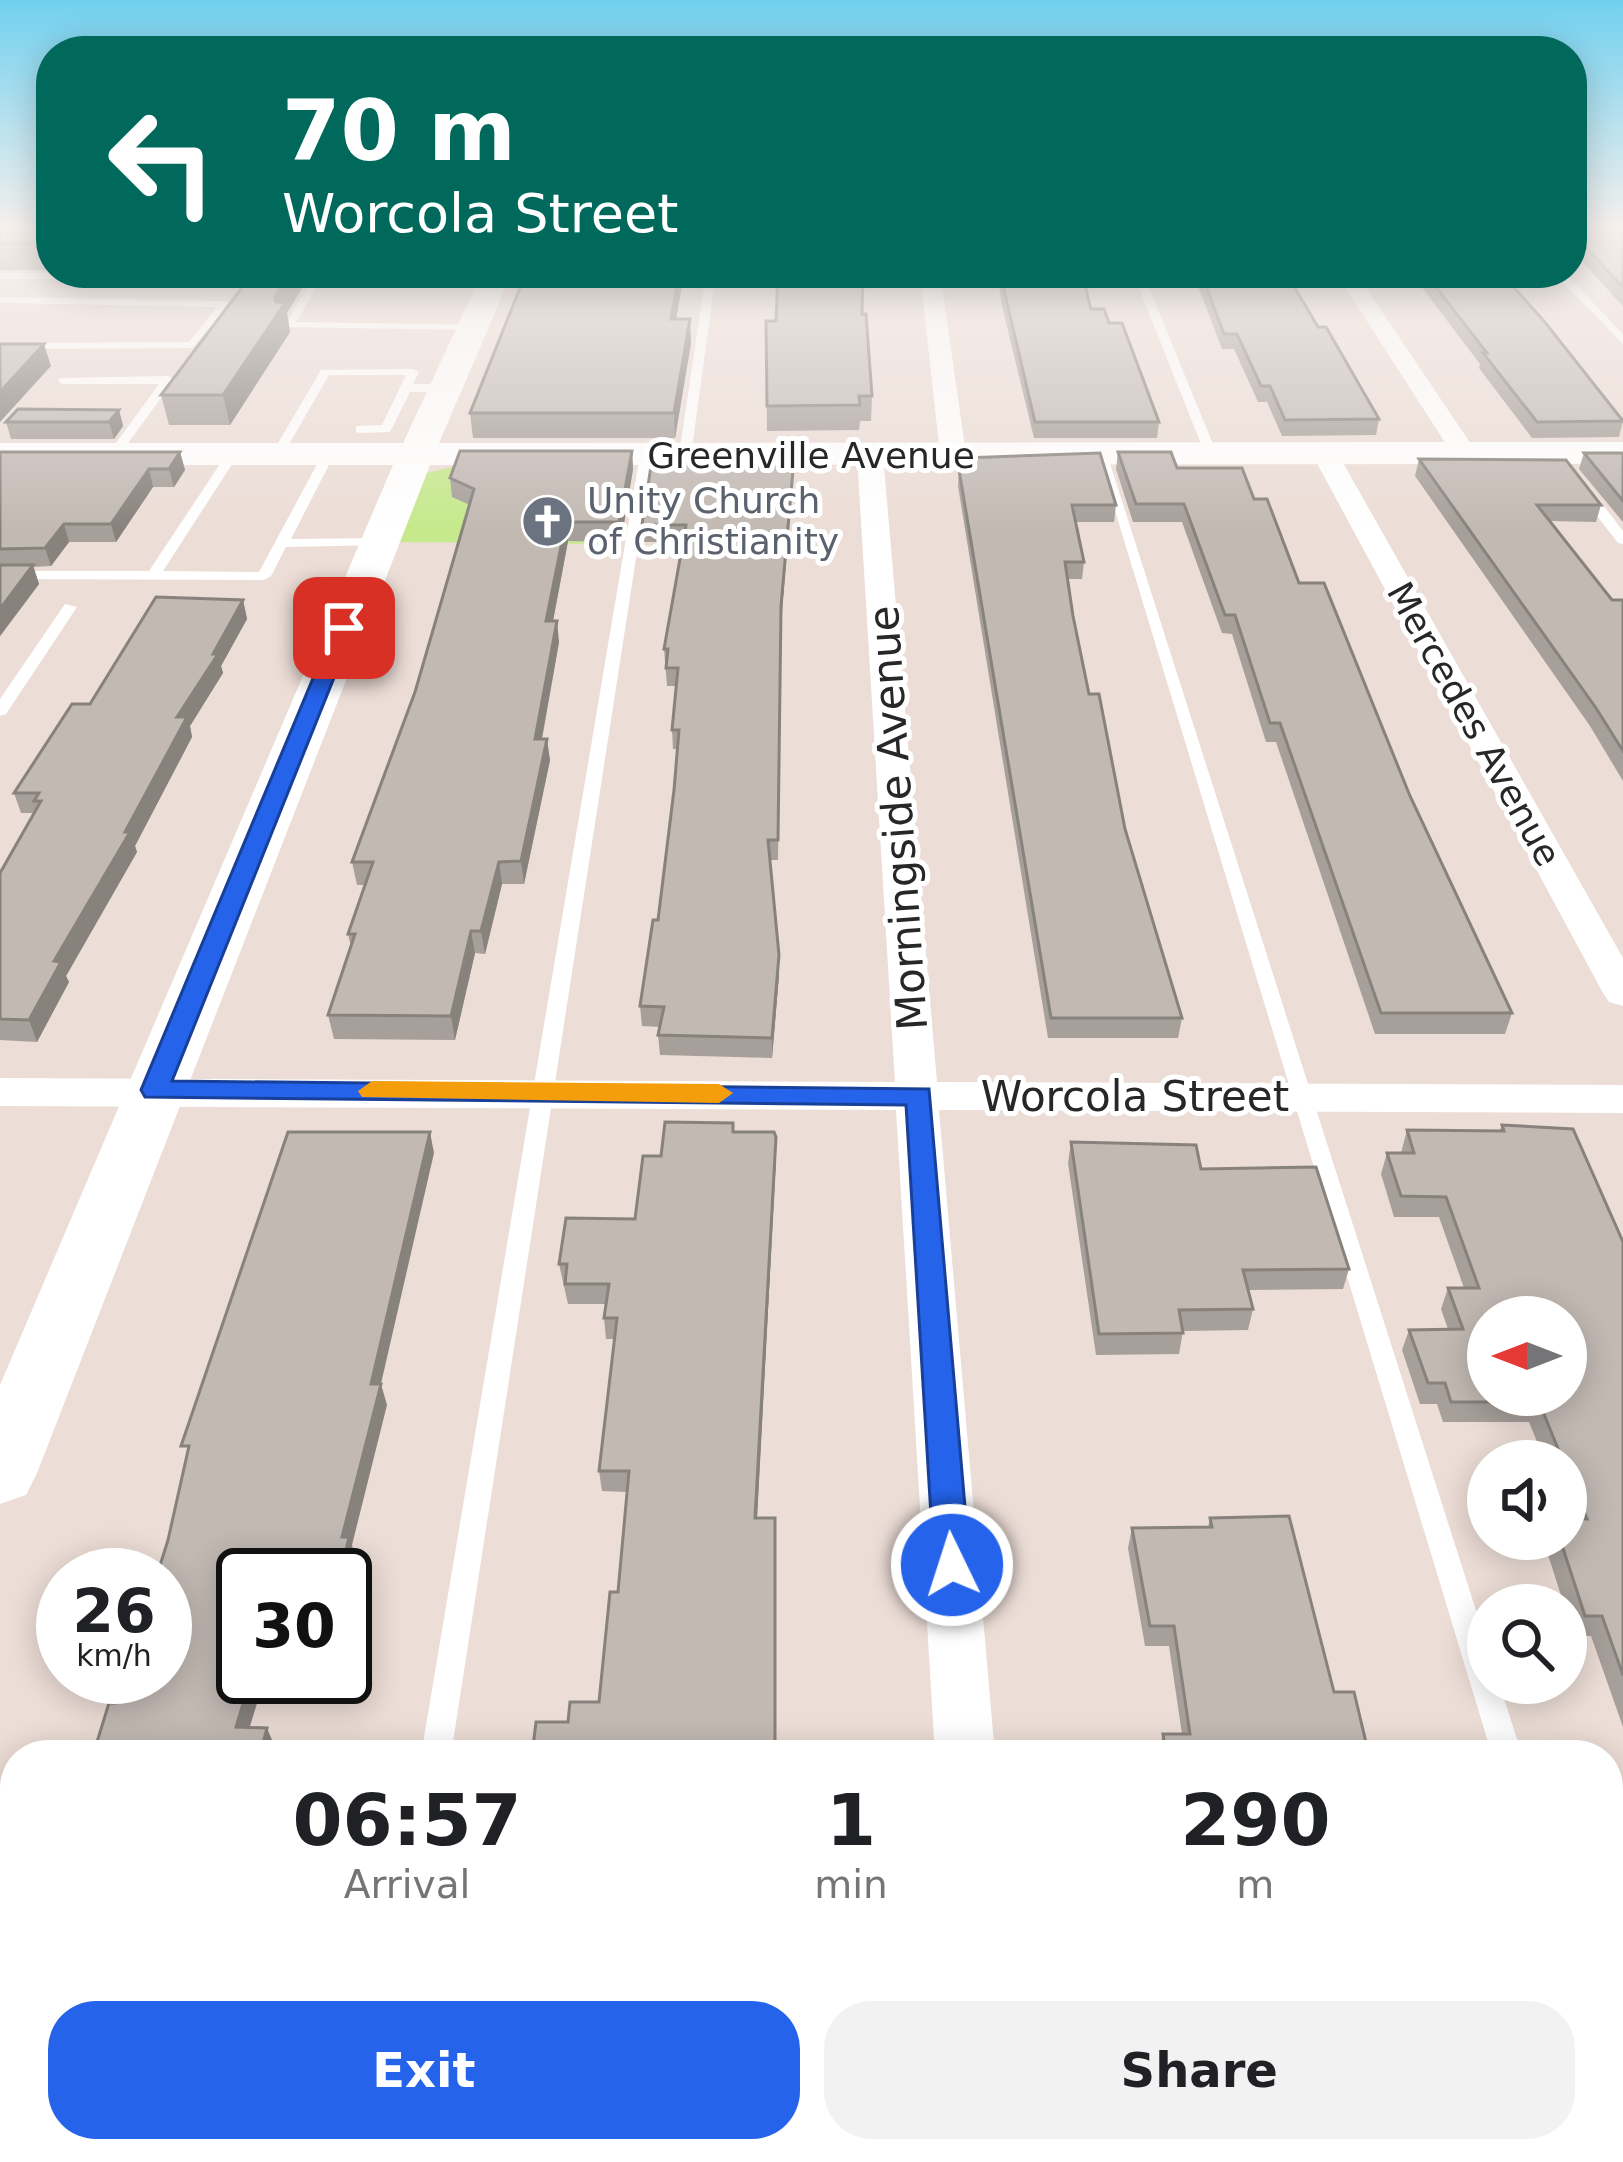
<!DOCTYPE html>
<style>
body{margin:0;font-family:"DejaVu Sans",sans-serif;background:#f2f2f2;color:#202124;height:100vh;display:flex;flex-direction:column;font-size:45px;white-space:nowrap}
*{box-sizing:border-box;margin:0}
p{font-size:39px;color:#757577}
.icon{flex:none;width:66px;height:66px;fill:none;stroke:currentColor;stroke-width:2;stroke-linecap:round;stroke-linejoin:round}
.map{position:relative;flex:1;overflow:hidden}
.drawer{position:absolute;left:0px;top:1740px;width:1623px;height:423px;display:flex;flex-direction:column;background:#fff;border-radius:48px 48px 0 0;box-shadow:0 6px 30px #0003}
.drawer>*{flex:none}
.guide{position:absolute;left:36px;top:36px;width:1551px;height:252px;border-radius:48px;box-shadow:0 6px 30px #0003;background:#00695c;color:#fff;overflow:hidden}
.needle{width:78px;rotate:270deg}
.fabs{position:absolute;left:1467px;top:1296px;display:grid;gap:24px}
.fabs a{display:grid;place-items:center;width:120px;height:120px;border-radius:50%;background:#fff;box-shadow:0 6px 30px #0003;font-size:60px}
.speed{position:absolute;left:36px;top:1548px;display:flex;gap:24px;font-size:60px;font-weight:700;text-align:center}
.speed>*{display:grid;place-content:center;width:156px;height:156px;border-radius:50%;background:#fff;box-shadow:0 6px 30px #0003;line-height:1}
.speed small{font-size:30px;font-weight:400}
.speed .limit{border:6px solid #111;border-radius:18px;background:#fff;color:#111}
.pin{position:absolute;display:grid;place-items:center;width:102px;height:102px;color:#fff;margin:-51px;border-radius:24px;box-shadow:0 6px 18px #0006}
.me{position:absolute;width:132px;margin:-66px;rotate:356deg;stroke-linejoin:round;filter:drop-shadow(0 0 9px #0008)}
.turn{display:flex;align-items:center;gap:42px;height:252px;padding:0 48px;font-size:54px}
.turn .icon{width:156px;height:156px;stroke-width:2.5}
.turn b{display:block;font-size:84px;line-height:102px}
.eta{display:flex;justify-content:space-evenly;align-items:center;height:204px;text-align:center}
.eta b{font-size:72px;font-weight:600;line-height:84px}
.primary-button{display:flex;gap:24px;margin-top:auto;padding:24px 48px}
.primary-button a{flex:1;height:138px;border-radius:48px;background:#2563eb;color:#fff;font-size:48px;font-weight:600;line-height:138px;text-align:center}
.primary-button a+a{background:#f2f2f2;color:#202124}
.map>svg:first-child{display:block}
</style>
<div class="map">
<svg width="1623" height="2162" viewBox="0 0 1623 2162">
<rect width="100%" height="100%" fill="#ecddd6"/>
<path fill="#c5e98c" d="M456,466L453,497L477,504L469,538L621,539L620,544L400,542L427,473Z"/>
<g fill="none" stroke-linecap="round" stroke-linejoin="round">
<g fill="#fff" fill-rule="evenodd">
<path d="M0,273H240L245,276L240,279H0Z"/>
<path d="M316,273H324L321,281L492,283L497,286L492,289L317,287L296,322L479,325L481,327L475,330L284,327Z"/>
<path d="M706,273H716L691,455L685,459L679,455Z"/>
<path d="M1133,273H1143L1217,454L1215,457L1205,454Z"/>
<path d="M1554,273H1565L1623,334V344Z"/>
<path d="M0,297L225,301L230,304L192,348L0,349V343L189,342L217,307L0,303Z"/>
<path d="M413,369L419,372L413,384H448L454,388L448,392H410L390,432L360,433L356,432V426L382,425L406,375H329L281,458L271,455L321,370Z"/>
<path d="M59,378L168,376L174,380L118,457L114,458L108,454L159,384H63L59,382Z"/>
<path d="M328,451L334,455L291,539L380,538L385,539V545L286,547L271,576L264,580L0,579V571H149L228,452L232,451L238,455L163,571L259,572L322,455Z"/>
<path d="M646,451L652,455L451,1755H421L640,455Z"/>
<path d="M1097,451L1107,454L1488,1648V1683H1499L1522,1755H1492Z"/>
<path d="M1580,488H1590L1623,531V544L1618,543L1580,494Z"/>
<path d="M65,604L77,607L6,714L0,716V699Z"/>
<path d="M1608,2068L1620,2073L1623,2080V2151L1611,2146L1608,2140Z"/>
<path d="M355,2148H391L389,2162H353Z"/>
</g>
<g fill="#fff" fill-rule="evenodd">
<path d="M920,273H940L966,454L953,462L940,454Z"/>
<path d="M1336,273H1356L1477,453L1473,458H1455Z"/>
<path d="M1325,446L1338,454L1623,958V1006L1609,1002L1603,993L1312,454Z"/>
<path d="M870,447L883,455L937,1082L1623,1085V1113L939,1110L995,1755H935L896,1110L0,1106V1078L895,1082L857,455Z"/>
<path d="M957,2148H1027L1028,2162H958Z"/>
</g>
<path fill="#fff" fill-rule="evenodd" d="M482,273H512L439,443L1623,442V464L430,465L37,1473L26,1495L0,1504V1385L393,465H0V443H403Z"/>
</g>
<g fill="#a79f9a">
<rect x="0" y="227" width="51" height="43"/>
<path d="M1572,227H1623V306L1572,251Z"/>
<path d="M253,273H311L287,313L290,332L230,425H169L161,395Z"/>
<path d="M526,273H684L676,319L691,343L675,438H473L470,413Z"/>
<path d="M997,273H1082L1091,309L1159,422L1157,438H1034L1002,306Z"/>
<path d="M1193,273H1286L1318,327L1379,419L1376,435L1282,436L1267,402H1258L1234,349H1222Z"/>
<path d="M1411,273H1501L1623,421L1619,437L1532,438L1479,368L1480,364Z"/>
<path d="M862,314L872,396L871,421H860L859,430L767,431L766,321Z"/>
<path d="M119,410L123,426L114,439H11L6,422Z"/>
<path d="M632,451L633,469L621,542L568,541L553,621L559,642L542,739L550,760L524,884H502L485,954L475,953L455,1040L334,1039L328,1015L351,947L348,934L365,885H357L352,862L415,692L470,505L452,497L450,478Z"/>
<path d="M0,452H180L185,470L174,487H153L116,542H69L51,566L33,567L39,584L0,636Z"/>
<path d="M1118,452L1177,468L1254,499L1410,796L1512,1013L1505,1034H1375L1276,742H1266L1232,634L1222,633L1182,522H1133L1116,469Z"/>
<path d="M1584,453H1623V522L1579,469Z"/>
<path d="M669,458L794,459L781,624L778,860H770L779,975L772,1058L660,1055L658,1035L660,1027L642,1026L640,1006L658,920L674,790L677,749H673L672,730L677,686H667L664,649L683,542H643L642,525Z"/>
<path d="M964,458L1116,505L1114,522H1075L1084,562L1082,579H1067L1073,616L1089,694L1125,829L1182,1018L1178,1038H1048L958,486L959,470H964Z"/>
<path d="M1419,459L1601,505L1596,522L1551,521L1612,600H1623V781L1590,726L1415,476Z"/>
<path d="M243,600L247,619L221,666L223,673L190,726L192,737L135,846L137,852L66,976L69,982L37,1042L0,1040V873L34,813H21L14,793L90,704Z"/>
<path d="M1502,1125L1623,1242V1727L1591,1636H1574L1543,1539H1566L1568,1519L1566,1513V1461H1545L1529,1422H1443L1437,1404H1420L1402,1350L1409,1330L1448,1329L1441,1309L1448,1288H1464L1439,1217H1394L1381,1174L1387,1153H1401L1407,1130H1500Z"/>
<path d="M734,1132L776,1158L757,1518L775,1755L568,1722L599,1702L618,1592L627,1492L602,1491L599,1471L615,1339H606L604,1318L606,1304H568L559,1264L635,1219L661,1156Z"/>
<path d="M1071,1142L1201,1169L1349,1269L1343,1289L1248,1290L1253,1309L1248,1330L1183,1331L1179,1354L1096,1355L1068,1163Z"/>
<path d="M1210,1518L1334,1692L1369,1755H1158L1163,1734H1182L1169,1646H1145L1128,1548L1132,1528L1208,1527Z"/>
<path d="M1215,2148H1359L1361,2162H1217Z"/>
</g>
<g fill="#88827d">
<path d="M289,273H311L287,313L290,332L230,425L223,395L275,297Z"/>
<path d="M679,273H684L672,343L671,319Z"/>
<path d="M690,319L691,343L675,438L674,413Z"/>
<path d="M44,344L51,366L0,422V392Z"/>
<path d="M119,410L123,426L114,439L109,422Z"/>
<path d="M632,451L633,469L621,542L619,522Z"/>
<path d="M180,452L185,470L174,487L169,469Z"/>
<path d="M794,459L781,624L778,860L781,606Z"/>
<path d="M149,469L153,487L116,542L111,524Z"/>
<path d="M566,522L568,541L549,642L546,621Z"/>
<path d="M64,524L69,542L51,566L45,548Z"/>
<path d="M33,565L39,584L0,636V609Z"/>
<path d="M243,600L247,619L221,666L223,673L190,726L192,737L135,846L137,852L66,976L69,982L37,1042L29,1020L54,961L125,832L177,717Z"/>
<path d="M557,621L559,642L538,760L535,739Z"/>
<path d="M547,739L550,760L524,884L521,861Z"/>
<path d="M499,862L502,884L485,954L481,931Z"/>
<path d="M471,931L475,953L455,1040L451,1016Z"/>
<path d="M779,955V975L772,1058V1038Z"/>
<path d="M430,1132L434,1153L380,1388L381,1384L387,1405L352,1545L355,1557L345,1602V1575H340L342,1537L371,1384Z"/>
<path d="M776,1137V1158L756,1538L755,1518Z"/>
<path d="M251,1677H265L244,1746L236,1727Z"/>
<path d="M267,1728L275,1747L273,1755H260Z"/>
<path d="M15,2143V2148H32L28,2162H8Z"/>
</g>
<g fill="#c2b9b3" stroke="#88827d" stroke-width="3" fill-rule="evenodd">
<rect x="0" y="227" width="51" height="16"/>
<path d="M1572,227H1623V287L1572,233Z"/>
<path d="M253,273H289L275,297L276,302L285,303L223,395H161Z"/>
<path d="M526,273H679L671,319H690L674,413H470Z"/>
<path d="M778,273H863L862,314H866L872,396H859L860,405L767,406L766,321H776Z"/>
<path d="M1000,273H1082L1091,309H1104L1109,323H1122L1159,422H1035Z"/>
<path d="M1201,273H1286L1318,327H1326L1379,419L1285,420L1270,386H1261L1237,334H1224Z"/>
<path d="M1425,273H1501L1544,321L1623,421L1537,422L1483,353H1487Z"/>
<path d="M0,344H44L0,392Z"/>
<path d="M18,409L119,410L109,422H6Z"/>
<path d="M460,451H632L619,522H566L546,621H557L535,739H547L521,861L499,862L481,931H471L451,1016L328,1015L355,934H348L373,862H352L415,692L474,489L450,478Z"/>
<path d="M0,452H180L169,469H149L111,524H64L45,548L0,549Z"/>
<path d="M1118,452H1171L1177,468H1242L1254,499H1267L1299,583H1324L1410,796L1512,1013H1381L1280,723H1270L1235,615H1225L1184,504H1136Z"/>
<path d="M653,453H669L668,458L794,459L781,606L778,840H768L779,955L772,1038L658,1035L664,1007L640,1006L653,920H658L674,790L679,730H672L678,668H666L668,649H664L686,525H642Z"/>
<path d="M1100,453L1116,505H1072L1084,562H1065L1073,616L1089,694H1099L1125,829L1182,1018H1051L959,470H967L964,458Z"/>
<path d="M1584,453H1623V501Z"/>
<path d="M1419,459L1566,460L1601,505H1537L1612,600H1623V751L1596,708Z"/>
<path d="M0,565H33L0,609Z"/>
<path d="M156,597L243,600L213,654H218L177,717H187L125,832H130L54,961L61,962L29,1020L0,1019V873L41,801H34L39,793H14L72,704H90Z"/>
<path d="M665,1122L733,1123V1132H774L776,1137L755,1518H775V1755H532L536,1722H568L570,1702H599L610,1592H618L629,1471H599L617,1318H604L609,1284H565L567,1264H559L566,1218L635,1219L643,1156H661Z"/>
<path d="M1502,1125L1573,1129L1623,1242V1675L1602,1616H1585L1560,1539H1566V1518L1587,1519L1566,1468V1461H1563L1539,1402H1451L1445,1383H1428L1409,1330L1463,1329L1448,1288H1479L1446,1197L1401,1196L1387,1153H1414L1407,1130L1504,1131ZM1488,1317H1566V1395H1488Z"/>
<path d="M288,1132H430L371,1384H381L342,1537H349L340,1575H243V1677H251L236,1727L267,1728L260,1755H93L109,1703H115L123,1677H165V1575H157L168,1540L189,1446H181Z"/>
<path d="M1071,1142L1196,1145L1201,1169L1316,1167L1349,1269L1243,1270L1253,1309L1179,1310L1183,1333L1099,1334Z"/>
<path d="M1289,1516L1334,1692H1354L1369,1755H1166L1163,1734H1190L1174,1626H1150L1132,1528L1212,1527L1210,1518Z"/>
<path d="M15,1888V2143L8,2162H0V2082L5,2076H0V1934Z"/>
<path d="M1224,2148H1359L1361,2162H1226Z"/>
</g>
<linearGradient id="sky" x2="0" y2="1"><stop stop-color="#70d0ef"/><stop offset="0.43" stop-color="#f6f0ed"/><stop offset="1" stop-color="#f6f0ed" stop-opacity="0"/></linearGradient>
<rect width="1623" height="530" fill="url(#sky)"/>
<path fill="#2563eb" stroke="#184099" stroke-width="3" d="M344,623L354,628L172,1081L929,1089L970,1565L965,1576L952,1581L939,1576L934,1565L906,1105L145,1097L141,1090L334,628Z"/>
<path fill="#f59e0b" d="M372,1081L719,1084L733,1093L719,1103L362,1097L358,1091Z"/>
<defs>
<symbol id="church-disc" viewBox="-11 -11 22 22"><circle r="9.5" fill="#6b7280" stroke="#fff"/><path d="M-1.2-6h2.4v3.5h3.3v2.4h-3.3V6h-2.4V-.1h-3.3v-2.4h3.3Z" fill="#fff"/></symbol>
</defs>
<g fill-rule="evenodd">
<use href="#church-disc" x="518" y="492" width="59" height="59"/>
</g>
<g text-anchor="middle" dominant-baseline="central" stroke-width="10" stroke-linejoin="round" paint-order="stroke">
<g font-size="36" fill="#272727" stroke="#fff">
<text x="811" y="455">Greenville Avenue</text>
<text transform="translate(1474 724) rotate(61)">Mercedes Avenue</text>
</g>
<g font-size="36" fill="#5b616d" stroke="#fff" text-anchor="start">
<text x="587" y="500">Unity Church<tspan x="587" dy="41">of Christianity</tspan></text>
</g>
<g font-size="42" fill="#272727" stroke="#fff">
<text transform="translate(898 818) rotate(-94)">Morningside Avenue</text>
<text x="1135" y="1096">Worcola Street</text>
</g>
</g>
</svg>
<div class="fabs">
<a><svg class="needle" viewBox="-14 -14 28 28"><path d="M0-13l5 13h-10z" fill="#e53935"/><path d="M0 13l5-13h-10z" fill="#757577"/></svg></a>
<a><svg class="icon" aria-label="sound" viewBox="0 0 24 24"><path d="M4 9h4l5-4v14l-5-4H4zM17 9q2 3 0 6"/></svg></a>
<a><svg class="icon" aria-label="search" viewBox="0 0 24 24"><circle cx="10" cy="10" r="6"/><path d="M15 15l6 6"/></svg></a>
</div>
<div class="speed"><div>26<small>km/h</small></div><div class="limit">30</div></div>
<div class="pin" style="left:344px;top:628px;background:#d93025"><svg class="icon" aria-label="arrive" viewBox="0 0 24 24"><path d="M6 21V4h12l-3 4 3 4H6"/></svg></div>
<svg class="me" style="left:952px;top:1565px" viewBox="-20 -20 40 40"><circle r="17" fill="#2563eb" stroke="#fff" stroke-width="3"/><path d="M0-11L8 9 0 5-8 9z" fill="#fff"/></svg>
<div class="guide">
<div class="turn"><svg class="icon" aria-label="left" viewBox="0 0 24 24"><path d="M17 20v-9H6M10 6l-5 5 5 5"/></svg><div><b>70 m</b>Worcola Street</div></div>
</div>
<section class="drawer">
<div class="eta">
<div><b>06:57</b><p>Arrival</p></div>
<div><b>1</b><p>min</p></div>
<div><b>290</b><p>m</p></div>
</div>
<div class="primary-button"><a>Exit</a><a>Share</a></div>
</section>
</div>
